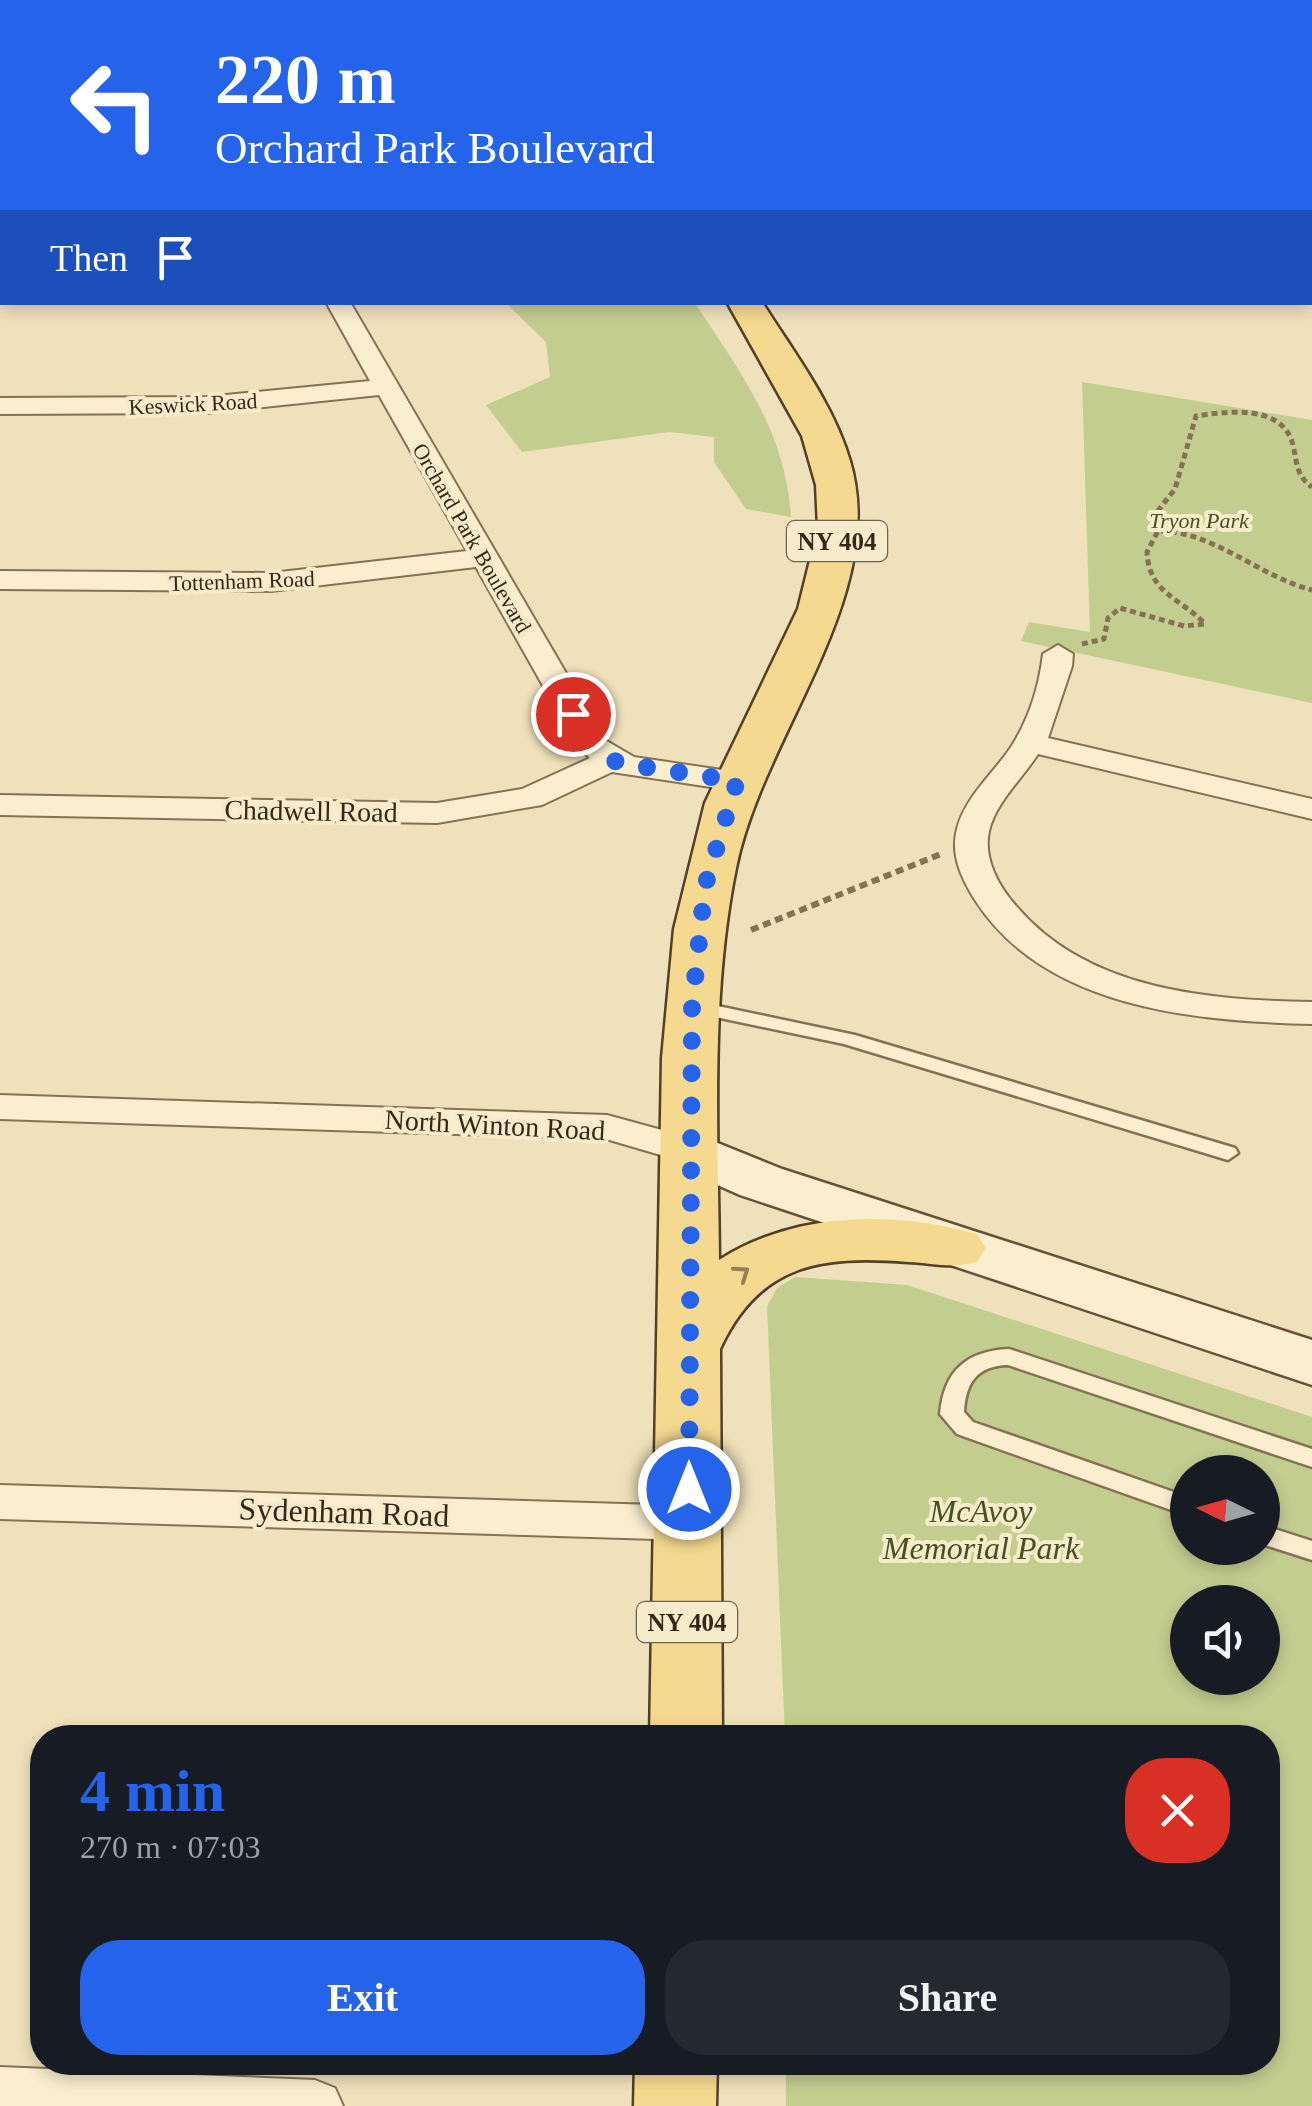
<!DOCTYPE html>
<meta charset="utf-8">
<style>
body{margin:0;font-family:Georgia,serif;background:#242831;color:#f1f3f6;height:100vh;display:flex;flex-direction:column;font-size:38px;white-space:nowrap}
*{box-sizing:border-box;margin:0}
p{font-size:32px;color:#9ea1a6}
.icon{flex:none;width:55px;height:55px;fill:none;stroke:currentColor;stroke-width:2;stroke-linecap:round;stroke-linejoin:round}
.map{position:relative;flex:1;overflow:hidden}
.drawer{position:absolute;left:30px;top:1725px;width:1250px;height:350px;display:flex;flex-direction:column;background:#171b24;border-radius:40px;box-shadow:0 5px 15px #0003}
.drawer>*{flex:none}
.hud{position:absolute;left:0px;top:0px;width:1312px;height:305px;box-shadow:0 5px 15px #0003;background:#2563eb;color:#fff;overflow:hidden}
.needle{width:65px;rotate:275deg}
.buttons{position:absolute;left:1170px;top:1455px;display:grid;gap:20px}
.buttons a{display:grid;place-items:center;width:110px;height:110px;border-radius:50%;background:#171b24;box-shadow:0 5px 15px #0003;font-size:50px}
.pin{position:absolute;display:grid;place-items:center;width:85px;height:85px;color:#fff;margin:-42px;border:5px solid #fff;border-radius:50%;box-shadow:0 2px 10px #0007}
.me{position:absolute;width:110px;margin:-55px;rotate:0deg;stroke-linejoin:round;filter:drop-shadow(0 0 8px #0008)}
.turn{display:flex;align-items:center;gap:35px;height:210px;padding:0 50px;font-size:45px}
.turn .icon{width:130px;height:130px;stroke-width:2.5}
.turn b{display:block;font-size:70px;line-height:85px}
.then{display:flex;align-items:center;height:95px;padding:0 50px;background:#0003;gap:20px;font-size:38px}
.round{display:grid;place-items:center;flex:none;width:105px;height:105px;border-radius:40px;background:#242831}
.summary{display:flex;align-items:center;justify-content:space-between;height:170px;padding:0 50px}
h1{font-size:60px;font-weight:800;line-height:75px;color:#2563eb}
.button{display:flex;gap:20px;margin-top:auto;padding:20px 50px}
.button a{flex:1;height:115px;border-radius:40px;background:#2563eb;color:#fff;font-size:40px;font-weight:800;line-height:115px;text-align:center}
.button a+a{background:#242831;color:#f1f3f6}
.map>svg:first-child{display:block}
</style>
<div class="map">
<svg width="1312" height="2106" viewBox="0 0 1312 2106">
<rect width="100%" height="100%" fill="#efe1bb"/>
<g fill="#c4cd90" fill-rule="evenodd">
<path d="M42,0H554L562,2H49Z"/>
<path d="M506,303H695C741,374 785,429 791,517L746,509L714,462V437L669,432L522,452L486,405L550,377L546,342Z"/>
<path d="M1082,382L1312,420V703L1021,641L1029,622L1090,632Z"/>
<path d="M795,1277L907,1285L1312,1417V2106H786V2063L1268,2062V1738L785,1737L767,1306L777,1288ZM1188,1472H1262V1548H1188ZM1188,1602H1262V1678H1188Z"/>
</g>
<path fill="#a0c0b7" stroke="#678d85" stroke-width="2.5" d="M1058,0H1312V117L1310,2H1024Z"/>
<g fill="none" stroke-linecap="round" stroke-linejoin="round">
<defs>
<g id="service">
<path d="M694,1001L855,1035L1235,1148L1238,1153L1228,1160L844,1044L687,1011L684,1007L687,1003Z"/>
<path d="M1009,1349L1312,1449V1467L1008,1365C977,1366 966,1382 964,1412L973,1422L1188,1497V1516L957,1434L940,1414C944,1371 966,1351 1009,1349Z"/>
<path d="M1262,1525L1312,1541V1560L1262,1544Z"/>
</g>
<g id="minor">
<rect x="0" y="125" width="2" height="13"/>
<rect x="0" y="257" width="2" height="14"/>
<path d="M326,302H350L605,740L634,757L749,774L753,781L749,788L737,791L612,772L542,805L437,823L0,815V795L437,803L522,789L590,758L577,746L476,567L271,591L0,589V571L271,573L467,551L379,395L206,413L0,414V398L206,397L370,381Z"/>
<path d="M1058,645L1073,654L1072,666L1048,738L1312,799V819L1038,754C1022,779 996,802 989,831C983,859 999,887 1017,907C1089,991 1209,1000 1312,1002V1024C1196,1021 1045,1009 975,900C962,879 950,855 957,829C965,797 993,774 1011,747C1029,719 1039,687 1043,654Z"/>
<path d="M0,1095L607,1115L702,1141L708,1150L702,1159L688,1163L606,1139L0,1119Z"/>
<path d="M0,1485L689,1506L705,1511L712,1523L705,1535L689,1540L0,1519Z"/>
<path d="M0,2067L315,2080L335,2088L343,2106H0Z"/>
</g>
<path id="secondary" d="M688,1131L782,1169L1312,1340V1385L740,1195L668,1163L659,1150L668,1137Z"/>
<g id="primary">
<path d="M727,302H762C794,353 833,403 850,461C890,596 763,734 736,868C710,996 718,1130 719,1260C794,1212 893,1210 977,1234L986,1248L977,1262C952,1269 933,1263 908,1262C821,1255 759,1264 720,1349L722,1738H650L662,1058L674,929L705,803L798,609L818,528L816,485L802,436Z"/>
<path d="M635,2062H717L716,2106H634Z"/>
</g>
</defs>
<use href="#service" stroke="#877155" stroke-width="5"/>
<use href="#minor" stroke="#877155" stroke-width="4"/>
<use href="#secondary" stroke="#685238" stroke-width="5"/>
<use href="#primary" stroke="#543f2a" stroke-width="5"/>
<g stroke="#877155" stroke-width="5" stroke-dasharray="6 4" stroke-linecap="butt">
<path d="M1158,531L1157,512L1175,489L1196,416C1228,411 1283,404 1293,445C1297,462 1296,476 1312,487"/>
<path d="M1082,644L1104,639L1108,618L1120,608L1184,626L1205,624C1181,598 1149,594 1147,552L1158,531C1214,531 1258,576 1312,590"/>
</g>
<path stroke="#877155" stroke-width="6" stroke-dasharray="8 5" stroke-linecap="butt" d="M751,930L941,854"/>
<use href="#service" fill="#faeecf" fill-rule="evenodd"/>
<use href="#minor" fill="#faeecf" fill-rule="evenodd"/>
<use href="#secondary" fill="#faeecf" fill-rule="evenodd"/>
<use href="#primary" fill="#f5d990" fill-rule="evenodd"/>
</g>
<defs><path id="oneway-chevron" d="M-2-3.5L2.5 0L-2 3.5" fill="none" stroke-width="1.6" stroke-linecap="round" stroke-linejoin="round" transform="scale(2.5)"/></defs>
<use stroke="#958055" href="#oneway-chevron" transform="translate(742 1273) rotate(-35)"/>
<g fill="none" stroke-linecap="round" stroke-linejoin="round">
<path stroke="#2563eb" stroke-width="18" stroke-dasharray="0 32.4" d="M573,714L593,746L618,763L737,781L705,886L692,1007L689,1489"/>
</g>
<g text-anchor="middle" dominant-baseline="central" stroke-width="8" stroke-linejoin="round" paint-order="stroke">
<g font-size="22" fill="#35281a" stroke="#f6ebcb">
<text transform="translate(193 404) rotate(-3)">Keswick Road</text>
<text transform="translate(472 538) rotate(60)">Orchard Park Boulevard</text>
<text transform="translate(242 581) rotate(-2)">Tottenham Road</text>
</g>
<g font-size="22" font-style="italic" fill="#445220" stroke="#f6ebcb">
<text x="1199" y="520">Tryon Park</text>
</g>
<g fill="#f6ebcb" stroke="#6f624f" stroke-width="2.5">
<rect x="787" y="521" width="100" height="40" rx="8"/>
<rect x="637" y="1602" width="100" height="40" rx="8"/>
</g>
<g font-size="25" font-weight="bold" fill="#35281a">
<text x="837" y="541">NY 404</text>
<text x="687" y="1622">NY 404</text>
</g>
<g font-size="28" fill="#35281a" stroke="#f6ebcb">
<text transform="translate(311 811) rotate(1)">Chadwell Road</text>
<text transform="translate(495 1125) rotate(3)">North Winton Road</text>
</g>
<g font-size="32" font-style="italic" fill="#445220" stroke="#f6ebcb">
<text x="981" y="1511">McAvoy<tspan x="981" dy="37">Memorial Park</tspan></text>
</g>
<g font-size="32" fill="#35281a" stroke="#f6ebcb">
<text transform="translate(344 1512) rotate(2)">Sydenham Road</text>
</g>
</g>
</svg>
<div class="buttons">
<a><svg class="needle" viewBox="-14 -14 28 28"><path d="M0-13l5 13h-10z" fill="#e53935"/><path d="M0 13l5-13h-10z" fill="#9ea1a6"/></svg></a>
<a><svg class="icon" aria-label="sound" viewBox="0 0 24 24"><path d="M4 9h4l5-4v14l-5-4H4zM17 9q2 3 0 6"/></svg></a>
</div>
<div class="pin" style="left:573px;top:714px;background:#d93025"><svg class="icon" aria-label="arrive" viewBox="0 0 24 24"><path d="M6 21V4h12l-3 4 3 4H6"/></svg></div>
<svg class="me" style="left:689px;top:1489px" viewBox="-20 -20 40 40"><circle r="17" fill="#2563eb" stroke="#fff" stroke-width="3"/><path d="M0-11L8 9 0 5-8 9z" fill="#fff"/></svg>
<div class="hud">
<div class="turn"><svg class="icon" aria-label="left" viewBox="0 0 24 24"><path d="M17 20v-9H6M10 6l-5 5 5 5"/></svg><div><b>220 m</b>Orchard Park Boulevard</div></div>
<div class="then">Then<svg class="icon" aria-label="arrive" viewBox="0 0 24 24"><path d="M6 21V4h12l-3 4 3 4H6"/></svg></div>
</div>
<section class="drawer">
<div class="summary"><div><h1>4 min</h1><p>270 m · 07:03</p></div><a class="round" style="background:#d93025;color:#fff"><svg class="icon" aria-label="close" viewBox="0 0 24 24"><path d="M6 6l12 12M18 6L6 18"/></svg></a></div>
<div class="button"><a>Exit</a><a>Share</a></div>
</section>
</div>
